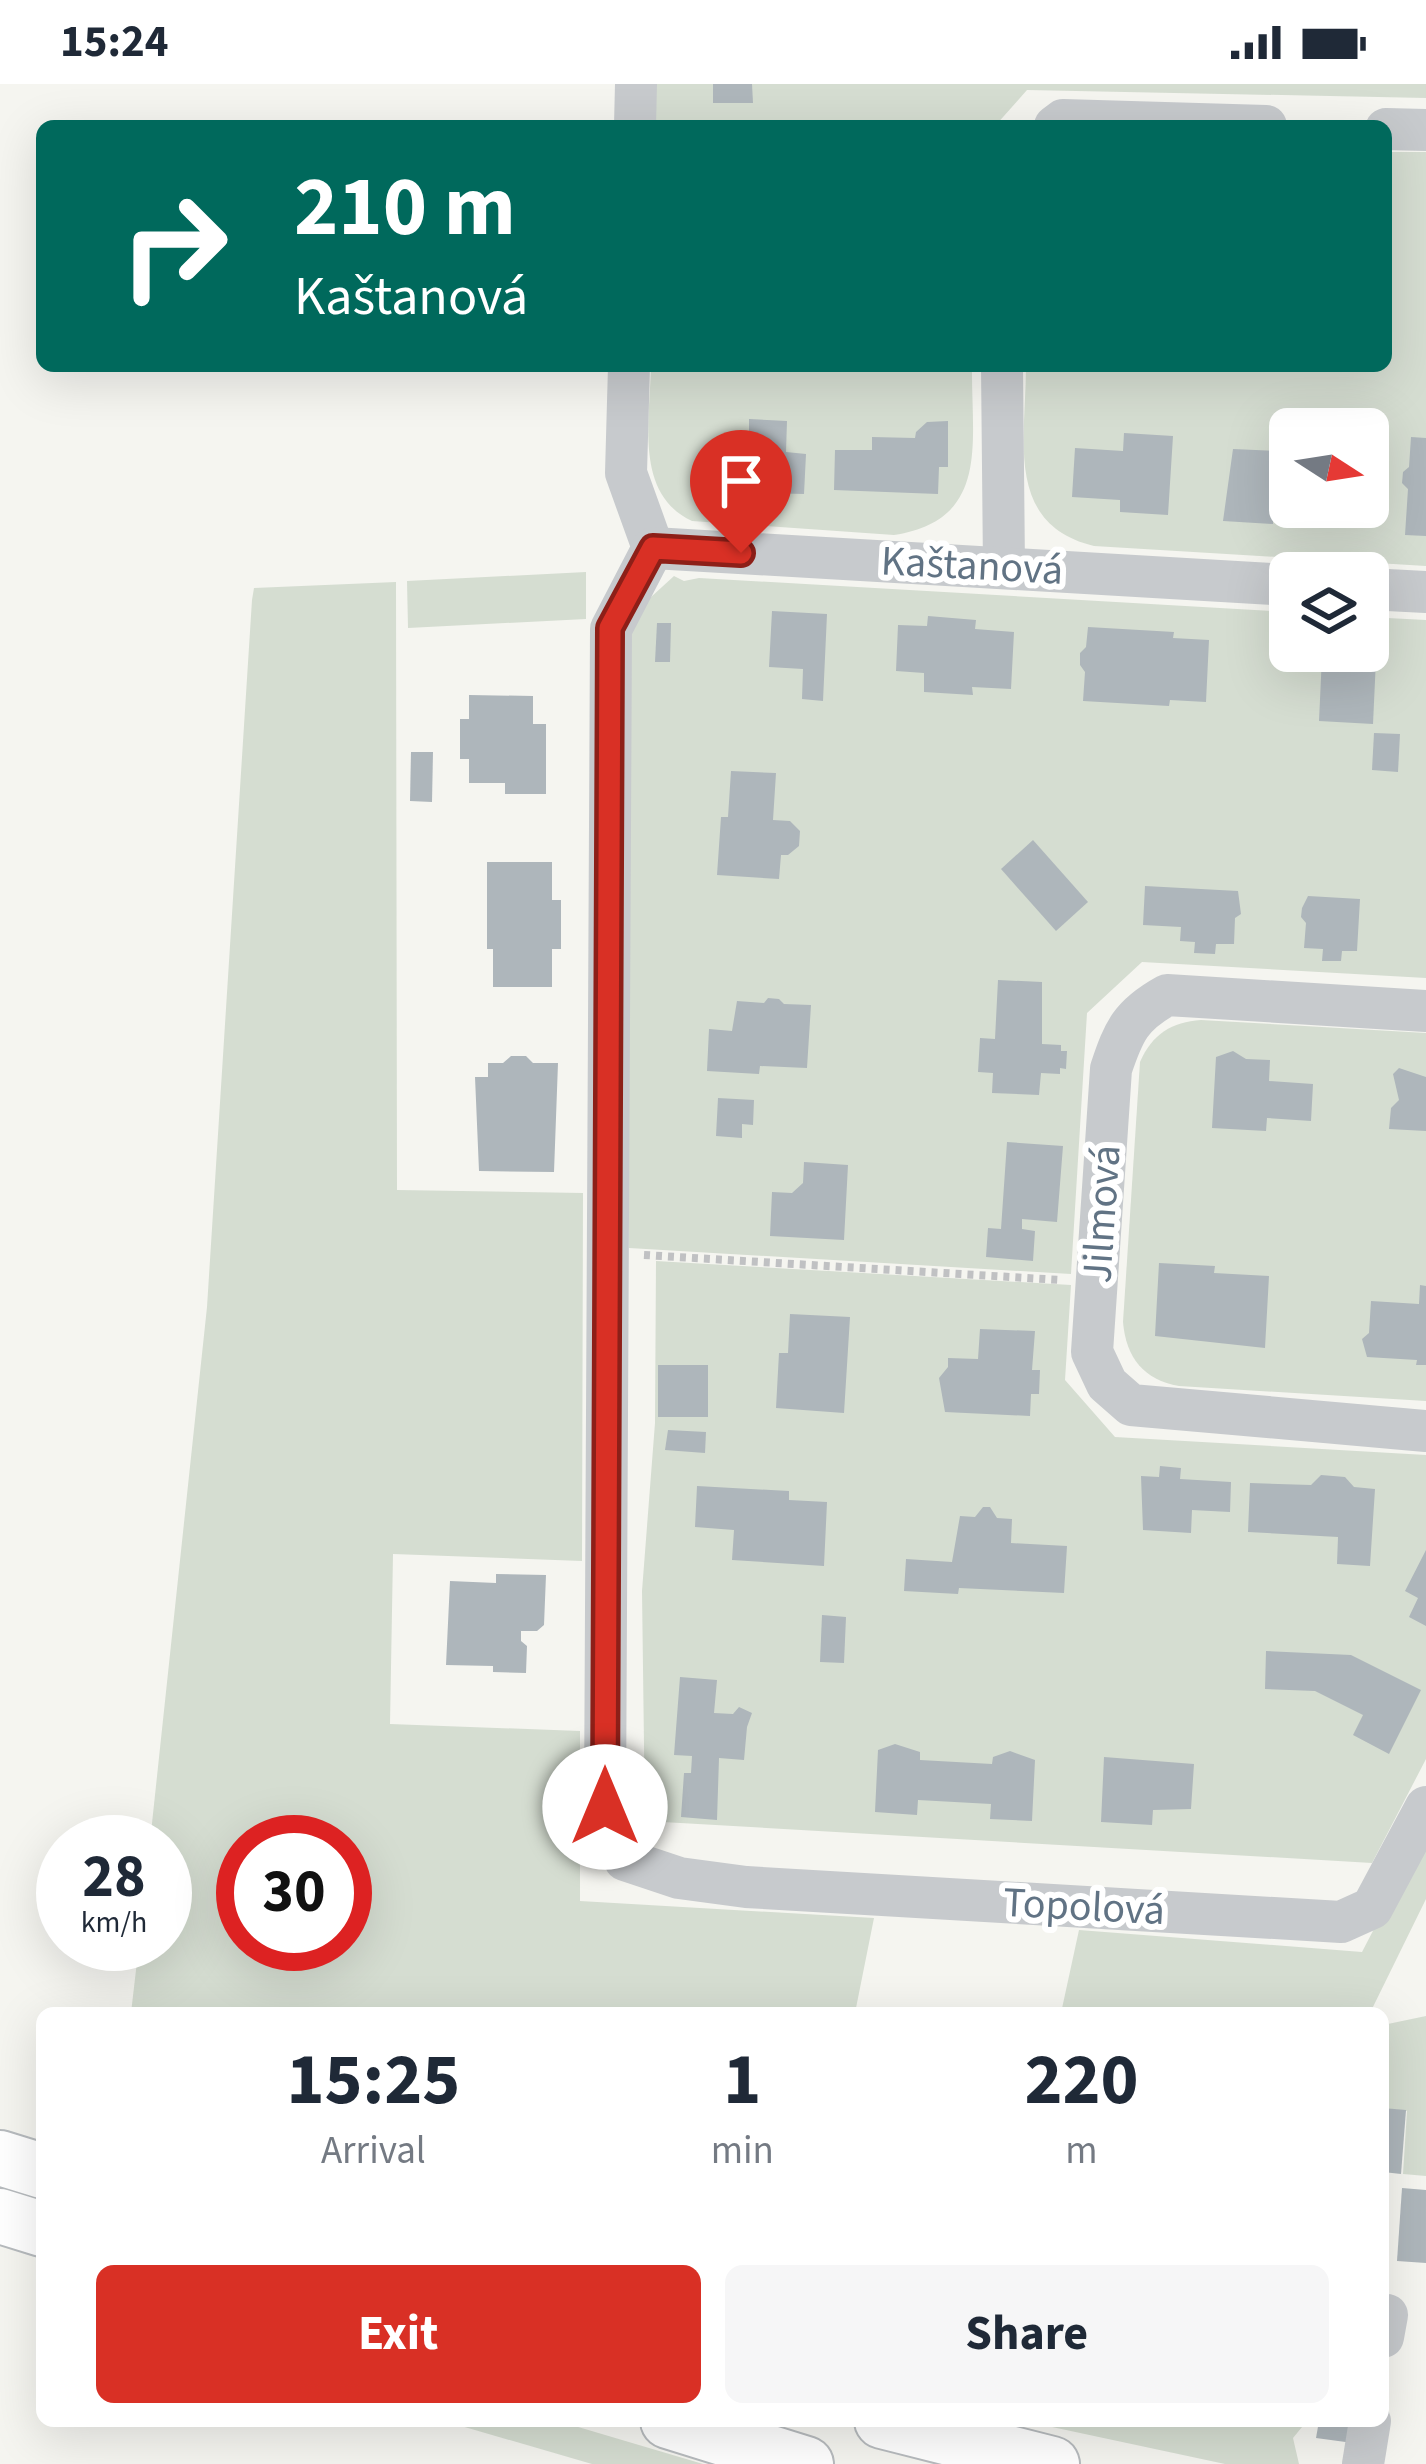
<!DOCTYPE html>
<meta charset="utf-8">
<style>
body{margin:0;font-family:"Source Sans 3",sans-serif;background:#f6f6f7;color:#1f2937;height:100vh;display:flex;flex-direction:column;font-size:45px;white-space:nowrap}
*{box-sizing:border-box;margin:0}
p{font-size:39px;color:#747a83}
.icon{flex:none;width:66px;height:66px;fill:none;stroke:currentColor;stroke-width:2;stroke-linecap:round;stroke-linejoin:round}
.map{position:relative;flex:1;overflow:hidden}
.side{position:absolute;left:36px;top:1923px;width:1353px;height:420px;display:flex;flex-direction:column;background:#fff;border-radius:18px;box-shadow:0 12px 48px #0002}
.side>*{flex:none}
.guide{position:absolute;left:36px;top:36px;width:1356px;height:252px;border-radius:18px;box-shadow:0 12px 48px #0002;background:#00695c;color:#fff;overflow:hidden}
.needle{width:78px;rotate:102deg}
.buttons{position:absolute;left:1269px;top:324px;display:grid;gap:24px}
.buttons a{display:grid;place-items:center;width:120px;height:120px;border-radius:18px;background:#fff;box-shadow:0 12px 48px #0002;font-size:60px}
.speed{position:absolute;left:36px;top:1731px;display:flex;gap:24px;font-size:60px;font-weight:700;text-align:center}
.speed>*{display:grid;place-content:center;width:156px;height:156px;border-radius:50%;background:#fff;box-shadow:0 12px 48px #0002;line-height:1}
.speed small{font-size:30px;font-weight:400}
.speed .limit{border:18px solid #d22;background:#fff;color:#111}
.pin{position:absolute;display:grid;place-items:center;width:102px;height:102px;color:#fff;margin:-123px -51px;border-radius:50% 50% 50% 0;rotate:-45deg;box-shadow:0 0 12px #0007}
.pin .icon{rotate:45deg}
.me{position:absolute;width:132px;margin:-66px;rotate:0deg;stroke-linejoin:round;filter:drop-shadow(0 0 9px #0008)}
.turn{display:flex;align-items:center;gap:42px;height:252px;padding:0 60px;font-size:54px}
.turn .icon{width:156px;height:156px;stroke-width:2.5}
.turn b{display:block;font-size:84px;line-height:102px}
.eta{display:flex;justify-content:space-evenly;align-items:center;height:204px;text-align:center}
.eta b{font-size:72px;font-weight:700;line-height:84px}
.primary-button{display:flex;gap:24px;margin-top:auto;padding:24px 60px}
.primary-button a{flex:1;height:138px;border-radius:18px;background:#d93025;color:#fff;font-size:48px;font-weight:700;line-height:138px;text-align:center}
.primary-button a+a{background:#f6f6f7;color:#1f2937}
.status{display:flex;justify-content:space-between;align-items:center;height:84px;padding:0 60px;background:#fff;direction:ltr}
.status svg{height:33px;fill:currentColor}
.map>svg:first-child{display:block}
</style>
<div class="status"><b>15:24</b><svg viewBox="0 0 49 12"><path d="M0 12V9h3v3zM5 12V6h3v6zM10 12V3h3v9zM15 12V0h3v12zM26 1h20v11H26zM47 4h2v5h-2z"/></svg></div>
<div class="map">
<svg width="1426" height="2380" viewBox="0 0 1426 2380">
<rect width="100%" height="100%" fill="#f5f5f0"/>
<g fill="#d5ddd1" fill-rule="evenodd">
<path d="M652,0H1426V14L1027,6L995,42H652Z"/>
<path d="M1386,68H1426V482L1094,462C1004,440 1026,355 1026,282H1386ZM1290,345H1368V423H1290Z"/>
<path d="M651,282H972C971,358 991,436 894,451L692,437C634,410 650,336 651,282Z"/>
<path d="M586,488V535L408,544L407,497Z"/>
<path d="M674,492L684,497L699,494L1290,528V567H1368V533L1426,536V894L1142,878L1087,929L1071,1190L629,1164V557L639,524Z"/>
<path d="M396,498L397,1106L583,1109L582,1477L393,1470L390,1640L580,1647V1817L874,1834L855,1929H131L139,1860H165V1758H150L207,1223L252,516L254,504ZM243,1758H345V1860H243Z"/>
<path d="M1201,936L1426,949V1317L1179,1302C1144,1296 1126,1274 1123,1238L1140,978C1152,950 1172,938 1201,936Z"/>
<path d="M656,1177L1071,1201L1065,1296L1115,1353L1426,1371V1675L1372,1779L645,1737L642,1507L655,1339Z"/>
<path d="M1426,1745V1815L1370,1929H1061L1079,1846L1362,1868Z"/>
<path d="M1426,1932V2092L1403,2090L1407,2027L1383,2024V1941Z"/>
<path d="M444,2337H558L703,2380H592Z"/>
<path d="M1024,2337H1307L1293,2354L1299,2380H1225Z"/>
</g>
<g fill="#aeb6bb">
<path d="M713,0H752L753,19H713Z"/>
<path d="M749,335L787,337L786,368L806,370L804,410L710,408L703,388L713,357L749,358Z"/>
<path d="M948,337V383H939L938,410L834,406L835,366H872V353L915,354L916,348L927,338Z"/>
<path d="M1124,349L1173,352L1168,431L1120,428V416L1072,413L1075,364L1123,367Z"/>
<path d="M1411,353L1426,354V452L1405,451L1408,405L1402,399L1403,388L1409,383Z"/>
<path d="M1290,355V423H1329L1328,439L1273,433V440L1223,437L1233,365L1275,367Z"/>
<path d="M772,527L827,530L823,617L802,615L803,585L769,583Z"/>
<path d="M928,532L976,536L975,545L1014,548L1011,605L972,603L973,611L924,608V589L896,587L898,541L927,542Z"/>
<path d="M657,539H671L670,578H655Z"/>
<path d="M1088,543L1174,548L1173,554L1209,556L1206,618L1170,616L1169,622L1083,617L1085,588L1080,581V569L1086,563Z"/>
<path d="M1354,568L1376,575L1373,640L1319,637L1322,572L1349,574Z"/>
<path d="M469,611L533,612V640H546V710H505V699H469V675H460V635H469Z"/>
<path d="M1374,649L1400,650L1398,688L1372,686Z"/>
<path d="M411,668H433L432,718L410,717Z"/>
<path d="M731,687L776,689L773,736L790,737L800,747L799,762L788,771H781L779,795L717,791L721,733H728Z"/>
<path d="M1033,756L1088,818L1056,847L1001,785Z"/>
<path d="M487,778H552V816H561V865H552V903H493V865H487Z"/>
<path d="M1145,802L1238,807L1241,830L1235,834L1234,860H1216L1215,870L1194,869L1195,858L1180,857L1181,843L1143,841Z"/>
<path d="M1308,812L1360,815L1357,867H1342L1341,877H1322L1323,865L1304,864L1306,839L1301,833L1302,824Z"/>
<path d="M998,896L1042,898V960L1061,961V967H1067L1066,985L1060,984V990L1041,989L1039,1011L992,1009L993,989L978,988L980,954L995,955Z"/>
<path d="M768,914L779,915L784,920L811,921L807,984L760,982L759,990L707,987L709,945L732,947L737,917L764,919Z"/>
<path d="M1233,967L1246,975L1270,976L1269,997L1313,1000L1311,1037L1267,1034L1266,1047L1212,1044L1216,973Z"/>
<path d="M511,972H526L533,979H558L554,1088L479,1087L475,993H488V979H503Z"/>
<path d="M1399,984L1426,993V1047L1389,1045L1391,1024L1399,1016L1393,990Z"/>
<path d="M718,1014L754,1016L753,1041L742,1040V1054L716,1052Z"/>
<path d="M1007,1058L1063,1062L1057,1138L1022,1135V1145L1035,1147L1033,1177L986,1173L988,1144L1001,1145Z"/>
<path d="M804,1078L848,1081L844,1156L770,1152L772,1108L792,1109L803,1099Z"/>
<path d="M1159,1179L1215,1182L1214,1189L1269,1192L1265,1264L1155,1252Z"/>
<path d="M1420,1201L1426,1202V1281H1416L1417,1276L1367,1273L1362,1255L1369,1249L1371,1217L1419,1220Z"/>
<path d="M790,1230L850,1233L844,1329L776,1324L779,1269H788Z"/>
<path d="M980,1245L1035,1247L1032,1286H1040L1039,1310H1031L1030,1332L945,1328L939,1294L948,1283V1274L978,1275Z"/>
<rect x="658" y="1281" width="50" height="52"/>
<path d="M668,1346L706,1348L705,1369L665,1366Z"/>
<path d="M1160,1382L1181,1384L1180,1395L1231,1398L1230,1428L1192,1426L1191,1449L1143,1446L1141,1392L1159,1393Z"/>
<path d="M1321,1391L1345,1393L1354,1403L1375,1405L1370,1482L1337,1480L1338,1453L1248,1448L1250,1399L1311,1401Z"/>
<path d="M697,1402L789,1407V1416L827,1418L824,1482L732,1476L734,1446L695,1443Z"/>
<path d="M983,1423H990L997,1434L1012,1435L1011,1459L1067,1462L1064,1509L959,1504L958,1510L904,1507L906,1475L952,1478L960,1432L975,1433Z"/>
<path d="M1426,1466V1542L1409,1533L1418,1514L1405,1507Z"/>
<path d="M496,1490L546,1491L544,1541L537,1547H521V1557L527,1562L526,1589L493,1588V1582L446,1581L450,1497L496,1499Z"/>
<path d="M822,1531L846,1533L844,1579L820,1578Z"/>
<path d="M1266,1567L1351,1571L1421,1606L1389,1670L1353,1651L1363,1631L1315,1607L1265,1605Z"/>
<path d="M680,1593L717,1596L714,1629L733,1630L739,1623L752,1629L747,1643L744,1676L719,1674L717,1736L681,1733L684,1689H691L692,1672L674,1671Z"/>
<path d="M895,1660L920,1668V1676L992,1680L993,1673L1010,1667L1035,1676L1032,1737L990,1735L991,1720L918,1716L917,1731L875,1728L878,1666Z"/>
<path d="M1104,1673L1194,1680L1191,1725L1153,1726L1152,1741L1101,1738Z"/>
<path d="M1383,2024L1406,2026L1401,2090L1383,2088Z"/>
<path d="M1402,2104L1426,2106V2179L1397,2177Z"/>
<path d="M1319,2337H1356L1353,2359L1316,2354Z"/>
</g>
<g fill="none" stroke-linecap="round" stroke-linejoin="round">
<defs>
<g id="major">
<path d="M0,2074L42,2087"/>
<path d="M0,2132L42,2145"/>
<path d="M668,2337L806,2380"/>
<path d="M882,2337L1052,2380"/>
</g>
</defs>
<use href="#major" stroke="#b7bbbe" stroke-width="58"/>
<path stroke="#c0c1c3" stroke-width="8" stroke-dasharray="6 6" stroke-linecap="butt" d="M644,1171L1060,1196"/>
<g stroke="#c7cacd" stroke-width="42">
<path d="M635,42L636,0"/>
<path d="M1055,42L1063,36L1266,42"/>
<path d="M1386,45L1426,46"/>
<path d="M629,282L626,389L653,464L611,545L605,1723L625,1776L679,1794L746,1803L1341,1838L1372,1824L1426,1723"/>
<path d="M1002,282L1004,484"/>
<path d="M653,464L1290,501"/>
<path d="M1368,505L1426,508"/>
<path d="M1426,927L1167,911C1131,931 1124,946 1111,985L1092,1268L1107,1300L1131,1321L1426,1347"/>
<path d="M1383,2253L1387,2231"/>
<path d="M1363,2380L1370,2337"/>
</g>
<use href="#major" stroke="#fff" stroke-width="54"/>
</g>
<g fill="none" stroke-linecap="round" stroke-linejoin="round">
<defs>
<path id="route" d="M605,1723L610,544L653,464L741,469"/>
</defs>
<use href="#route" stroke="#8d1f18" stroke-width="30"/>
<use href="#route" stroke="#d93025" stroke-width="21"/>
</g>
<g text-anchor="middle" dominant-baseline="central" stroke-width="12" stroke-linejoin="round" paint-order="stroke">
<g font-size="42" fill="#617384" stroke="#fff">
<text transform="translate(972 482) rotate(3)">Kaštanová</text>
<text transform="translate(1102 1130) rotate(-86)">Jilmová</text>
<text transform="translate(1084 1823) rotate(3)">Topolová</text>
</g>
</g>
</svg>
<div class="buttons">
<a><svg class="needle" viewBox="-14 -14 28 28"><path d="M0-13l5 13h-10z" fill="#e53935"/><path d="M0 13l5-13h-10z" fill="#747a83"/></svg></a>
<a><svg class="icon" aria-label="layers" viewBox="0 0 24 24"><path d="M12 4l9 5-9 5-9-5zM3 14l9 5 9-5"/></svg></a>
</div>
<div class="speed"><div>28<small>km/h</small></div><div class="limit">30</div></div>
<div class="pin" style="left:741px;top:469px;background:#d93025"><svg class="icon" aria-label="arrive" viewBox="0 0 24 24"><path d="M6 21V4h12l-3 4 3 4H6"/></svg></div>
<svg class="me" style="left:605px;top:1723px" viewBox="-20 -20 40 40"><circle r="19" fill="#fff"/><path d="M0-13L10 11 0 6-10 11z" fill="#d93025"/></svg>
<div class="guide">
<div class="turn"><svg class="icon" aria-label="right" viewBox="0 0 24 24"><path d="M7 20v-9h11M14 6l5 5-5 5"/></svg><div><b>210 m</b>Kaštanová</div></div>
</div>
<section class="side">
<div class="eta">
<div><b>15:25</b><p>Arrival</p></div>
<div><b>1</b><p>min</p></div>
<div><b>220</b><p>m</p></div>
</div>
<div class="primary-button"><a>Exit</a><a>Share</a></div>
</section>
</div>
